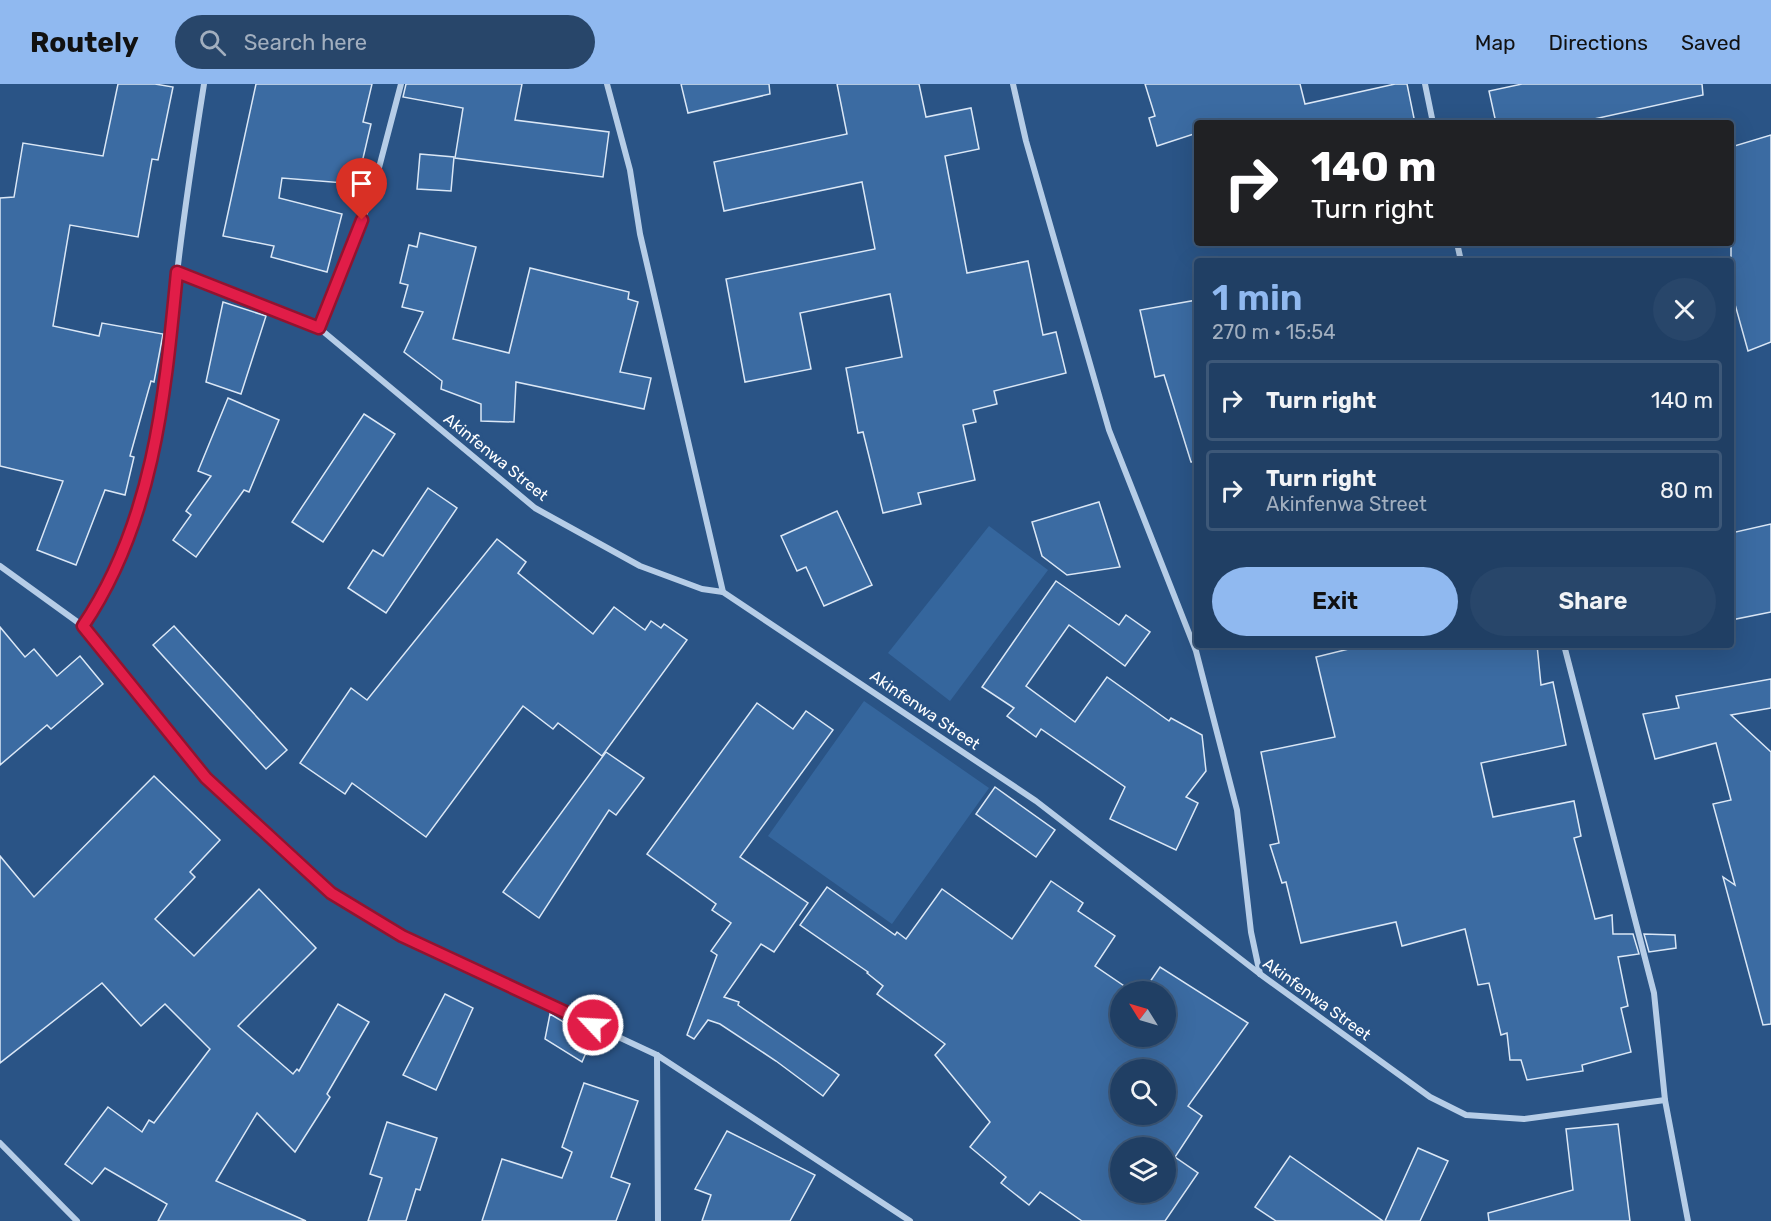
<!DOCTYPE html>
<meta charset="utf-8">
<style>
body{margin:0;font-family:Rubik,sans-serif;background:#28466a;color:#f1f3f6;height:100vh;display:flex;flex-direction:column;font-size:22px;white-space:nowrap}
*{box-sizing:border-box;margin:0}
p{font-size:20px;color:#a2afbf}
.icon{flex:none;width:33px;height:33px;fill:none;stroke:currentColor;stroke-width:2;stroke-linecap:round;stroke-linejoin:round}
.map{position:relative;flex:1;overflow:hidden}
.details{position:absolute;left:1194px;top:174px;width:540px;height:390px;display:flex;flex-direction:column;background:#203f64;border-radius:6px;box-shadow:0 6px 24px #0002,0 0 0 2px #3d5878}
.details>*{flex:none}
.guide{position:absolute;left:1194px;top:36px;width:540px;height:126px;border-radius:6px;box-shadow:0 6px 24px #0002,0 0 0 2px #3d5878;background:#202124;color:#fff;overflow:hidden}
.needle{width:39px;rotate:307deg}
.controls{position:absolute;left:1110px;top:897px;display:grid;gap:12px}
.controls a{display:grid;place-items:center;width:66px;height:66px;border-radius:50%;background:#203f64;box-shadow:0 6px 24px #0002,0 0 0 2px #3d5878;font-size:30px}
.pin{position:absolute;display:grid;place-items:center;width:51px;height:51px;color:#fff;margin:-62px -26px;border-radius:50% 50% 50% 0;rotate:-45deg;box-shadow:0 0 6px #0007}
.pin .icon{rotate:45deg}
.me{position:absolute;width:66px;margin:-33px;rotate:295deg;stroke-linejoin:round;filter:drop-shadow(0 0 4px #0008)}
.turn{display:flex;align-items:center;gap:21px;height:126px;padding:0 18px;font-size:27px}
.turn .icon{width:78px;height:78px;stroke-width:2.5}
.turn b{display:block;font-size:42px;line-height:51px}
.round{display:grid;place-items:center;flex:none;width:63px;height:63px;border-radius:32px;background:#28466a}
.overview{display:flex;align-items:center;justify-content:space-between;height:102px;padding:0 18px}
h1{font-size:36px;font-weight:600;line-height:45px;color:#90b9f0}
.cta{display:flex;gap:12px;margin-top:auto;padding:12px 18px}
.cta a{flex:1;height:69px;border-radius:36px;background:#90b9f0;color:#111;font-size:24px;font-weight:600;line-height:69px;text-align:center}
.cta a+a{background:#28466a;color:#f1f3f6}
ul{padding:0;list-style:none}
li{display:flex;align-items:center;gap:18px;height:81px;margin:0 12px 9px;padding:0 6px;border:3px solid #3d5878;border-radius:6px}
li div{flex:1}
li b{display:block;font-size:22px}
li em{font-style:normal}
header{display:flex;align-items:center;gap:36px;box-sizing:border-box;height:84px;padding:0 30px;background:#90b9f0;color:#111}
header strong{font-size:28px}
nav{display:flex;gap:33px;margin-inline-start:auto;font-size:21px}
.search{width:420px;height:54px;background:#28466a;display:flex;align-items:center;gap:15px;box-sizing:border-box;padding:0 21px;border-radius:33px;color:#a2afbf;font-size:22px}
.map>svg:first-child{display:block}
</style>
<header>
<strong>Routely</strong>
<div class="search"><svg class="icon" aria-label="search" viewBox="0 0 24 24"><circle cx="10" cy="10" r="6"/><path d="M15 15l6 6"/></svg>Search here</div>
<nav><a>Map</a><a>Directions</a><a>Saved</a></nav>
</header>
<div class="map">
<svg width="1771" height="1137" viewBox="0 0 1771 1137">
<rect width="100%" height="100%" fill="#2a5486"/>
<g fill="#35669d">
<path d="M989,442L1048,486L950,617L888,569Z"/>
<path d="M864,617L989,704L892,840L768,752Z"/>
</g>
<g fill="#3b6ba2" stroke="#dae7f6" stroke-width="1.5" fill-rule="evenodd">
<path d="M118,0H155L173,3L158,76L152,75L138,153L70,141L53,242L99,252L102,239L163,250L154,298L151,297L130,372L134,373L125,411L105,406L76,481L37,466L63,397L0,382V114L14,113L23,59L103,72Z"/>
<path d="M256,0H372L363,38L371,40L357,100L282,94L279,114L342,130L327,188L271,173L274,162L223,152Z"/>
<path d="M406,0H522L515,36L609,48L603,93L455,74L463,24L403,13Z"/>
<path d="M681,0H769L770,10L688,29Z"/>
<path d="M837,0H919L926,33L971,24L979,65L945,72L967,189L1028,177L1043,251L1056,248L1066,289L994,307L997,320L973,326L976,338L963,341L975,396L918,409L921,420L883,429L863,348L858,349L846,284L902,273L890,210L800,229L811,285L745,298L726,195L875,165L862,98L724,127L714,78L847,50Z"/>
<path d="M1145,0H1300L1305,20L1395,0H1407L1415,39H1197V49L1157,62L1149,34L1155,32Z"/>
<path d="M1522,0H1702L1703,11L1576,39H1496L1489,7Z"/>
<path d="M1771,51V258L1748,267L1731,206V63Z"/>
<path d="M420,70L454,73L451,107L417,105Z"/>
<path d="M420,149L476,163L453,255L509,269L530,184L629,208L628,215L638,218L620,288L651,294L644,325L516,298L514,338L481,337V320L441,305L442,297L404,268L423,228L402,223L408,201L400,199L409,161L417,163Z"/>
<path d="M1197,216V378H1191L1164,291L1155,293L1140,226Z"/>
<path d="M223,218L266,232L241,310L206,298Z"/>
<path d="M228,314L279,336L249,408L244,406L196,473L173,456L191,431L186,427L211,392L198,387Z"/>
<path d="M364,330L395,350L323,458L292,438Z"/>
<path d="M428,404L457,424L386,529L348,504L373,466L383,472Z"/>
<path d="M1099,418L1120,483L1067,491L1042,472L1032,438Z"/>
<path d="M837,427L872,501L824,522L806,483L797,487L781,452Z"/>
<path d="M1771,440V528L1731,536V449Z"/>
<path d="M497,455L526,478L518,489L593,550L614,523L645,546L651,537L661,544L664,540L687,556L602,672L558,639L553,645L523,622L426,753L352,699L345,710L300,679L351,604L367,616Z"/>
<path d="M1056,497L1119,541L1126,531L1150,548L1125,582L1069,541L1026,602L1075,638L1107,593L1169,637L1171,634L1202,651L1206,687L1186,713L1198,719L1176,766L1110,735L1125,703L1041,645L1036,653L1007,632L1014,624L982,603Z"/>
<path d="M174,542L287,666L266,685L153,561Z"/>
<path d="M0,543L25,573L34,565L57,592L80,572L103,600L51,645L47,641L0,681Z"/>
<path d="M1365,561H1537L1541,601L1553,598L1566,661L1481,679L1493,733L1574,717L1581,752L1574,754L1595,835L1612,831L1613,850H1633L1639,870L1618,873L1628,922L1621,924L1631,968L1582,981L1583,987L1527,996L1521,976H1510L1507,949L1501,951L1489,899L1478,901L1465,845L1402,862L1396,838L1301,859L1286,798L1282,799L1270,761L1279,759L1261,668L1335,653L1316,573Z"/>
<path d="M1771,595V624L1731,631L1771,668V940L1763,941L1723,793L1735,801L1713,720L1731,716L1716,659L1655,675L1643,630L1679,624L1676,612Z"/>
<path d="M757,619L793,645L806,627L833,646L740,773L808,819L774,868L761,860L724,913L739,918L738,921L839,991L823,1012L776,977L720,940L708,936L694,955L687,951L717,871L711,867L731,839L712,826L716,820L647,770Z"/>
<path d="M606,668L644,694L616,731L609,726L539,834L503,808Z"/>
<path d="M154,692L220,756L190,788L195,793L155,835L194,872L259,805L316,864L238,942L293,990L297,985L299,987L338,920L369,938L327,1010L330,1013L295,1068L257,1029L216,1097L306,1137H158L167,1120L105,1084L92,1100L65,1080L108,1023L142,1048L149,1036L154,1039L210,965L165,920L141,942L102,899L0,979V772L34,813Z"/>
<path d="M995,703L1055,746L1036,773L976,730Z"/>
<path d="M1051,797L1083,819L1078,827L1115,852L1095,882L1133,908H1120V952H1166V908H1143L1160,883L1248,939L1188,1022L1202,1032L1175,1073L1198,1089L1165,1137H1082L1040,1108L1029,1121L1001,1099L1006,1093L970,1063L990,1038L935,971L945,960L877,910L883,902L867,889L868,888L800,841L827,803L895,851L897,848L906,855L942,805L1012,855ZM1120,986H1166V1030H1120ZM1120,1064H1166V1108H1120Z"/>
<path d="M1644,850L1675,851L1676,864L1649,868Z"/>
<path d="M445,910L473,924L436,1006L403,991Z"/>
<path d="M550,930L592,955L582,978L545,955Z"/>
<path d="M584,999L638,1017L611,1093L630,1100L616,1137H482L502,1075L562,1094L572,1068L562,1063Z"/>
<path d="M387,1038L437,1054L420,1106L416,1105L406,1137H368L382,1094L370,1090Z"/>
<path d="M1618,1040L1630,1137H1489L1488,1129L1573,1106L1566,1045Z"/>
<path d="M727,1047L815,1091L790,1137H702L711,1111L695,1105Z"/>
<path d="M1418,1064L1448,1077L1420,1137H1385Z"/>
<path d="M1290,1072L1383,1137H1276L1255,1123Z"/>
</g>
<g fill="none" stroke-linecap="round" stroke-linejoin="round">
<g stroke="#b6cde7" stroke-width="6">
<path d="M607,0L630,86L640,150L723,508"/>
<path d="M1013,0L1026,57L1109,346L1196,567L1237,726L1251,848L1260,890"/>
<path d="M1425,0L1433,39"/>
<path d="M1457,159L1461,177"/>
<path d="M178,188L319,244L535,424L640,482L702,505L723,508L1036,717L1260,890L1430,1013L1466,1031L1524,1035L1665,1016"/>
<path d="M319,244L371,114L401,0"/>
<path d="M0,482L83,542L206,694L331,809L402,852L657,971L910,1137"/>
<path d="M83,542C155,437 164,313 177,190C184,126 194,63 204,0"/>
<path d="M1564,561L1654,909L1665,1016L1688,1137"/>
<path d="M657,971L658,1137"/>
<path d="M0,1059L77,1137"/>
</g>
</g>
<g fill="none" stroke-linecap="round" stroke-linejoin="round">
<defs>
<path id="route" d="M362,136L319,244L177,188C165,311 154,437 83,542L206,694L331,809L402,852L593,941"/>
</defs>
<use href="#route" stroke="#92132f" stroke-width="15"/>
<use href="#route" stroke="#e11d48" stroke-width="10"/>
</g>
<g text-anchor="middle" dominant-baseline="central" stroke-width="6" stroke-linejoin="round" paint-order="stroke">
<g font-size="16" fill="#fff" stroke="#2a5486">
<text transform="translate(496 373) rotate(39)">Akinfenwa Street</text>
<text transform="translate(925 626) rotate(34)">Akinfenwa Street</text>
<text transform="translate(1317 915) rotate(36)">Akinfenwa Street</text>
</g>
</g>
</svg>
<div class="controls">
<a><svg class="needle" viewBox="-14 -14 28 28"><path d="M0-13l5 13h-10z" fill="#e53935"/><path d="M0 13l5-13h-10z" fill="#a2afbf"/></svg></a>
<a><svg class="icon" aria-label="search" viewBox="0 0 24 24"><circle cx="10" cy="10" r="6"/><path d="M15 15l6 6"/></svg></a>
<a><svg class="icon" aria-label="layers" viewBox="0 0 24 24"><path d="M12 4l9 5-9 5-9-5zM3 14l9 5 9-5"/></svg></a>
</div>
<div class="pin" style="left:362px;top:136px;background:#d93025"><svg class="icon" aria-label="arrive" viewBox="0 0 24 24"><path d="M6 21V4h12l-3 4 3 4H6"/></svg></div>
<svg class="me" style="left:593px;top:941px" viewBox="-20 -20 40 40"><circle r="17" fill="#e11d48" stroke="#fff" stroke-width="3"/><path d="M0-11L8 9 0 5-8 9z" fill="#fff"/></svg>
<div class="guide">
<div class="turn"><svg class="icon" aria-label="right" viewBox="0 0 24 24"><path d="M7 20v-9h11M14 6l5 5-5 5"/></svg><div><b>140 m</b>Turn right</div></div>
</div>
<section class="details">
<div class="overview"><div><h1>1 min</h1><p>270 m · 15:54</p></div><a class="round"><svg class="icon" aria-label="close" viewBox="0 0 24 24"><path d="M6 6l12 12M18 6L6 18"/></svg></a></div>
<ul>
<li><svg class="icon" aria-label="right" viewBox="0 0 24 24"><path d="M7 20v-9h11M14 6l5 5-5 5"/></svg><div><b>Turn right</b></div><em>140 m</em></li>
<li><svg class="icon" aria-label="right" viewBox="0 0 24 24"><path d="M7 20v-9h11M14 6l5 5-5 5"/></svg><div><b>Turn right</b><p>Akinfenwa Street</p></div><em>80 m</em></li>
</ul>
<div class="cta"><a>Exit</a><a>Share</a></div>
</section>
</div>
